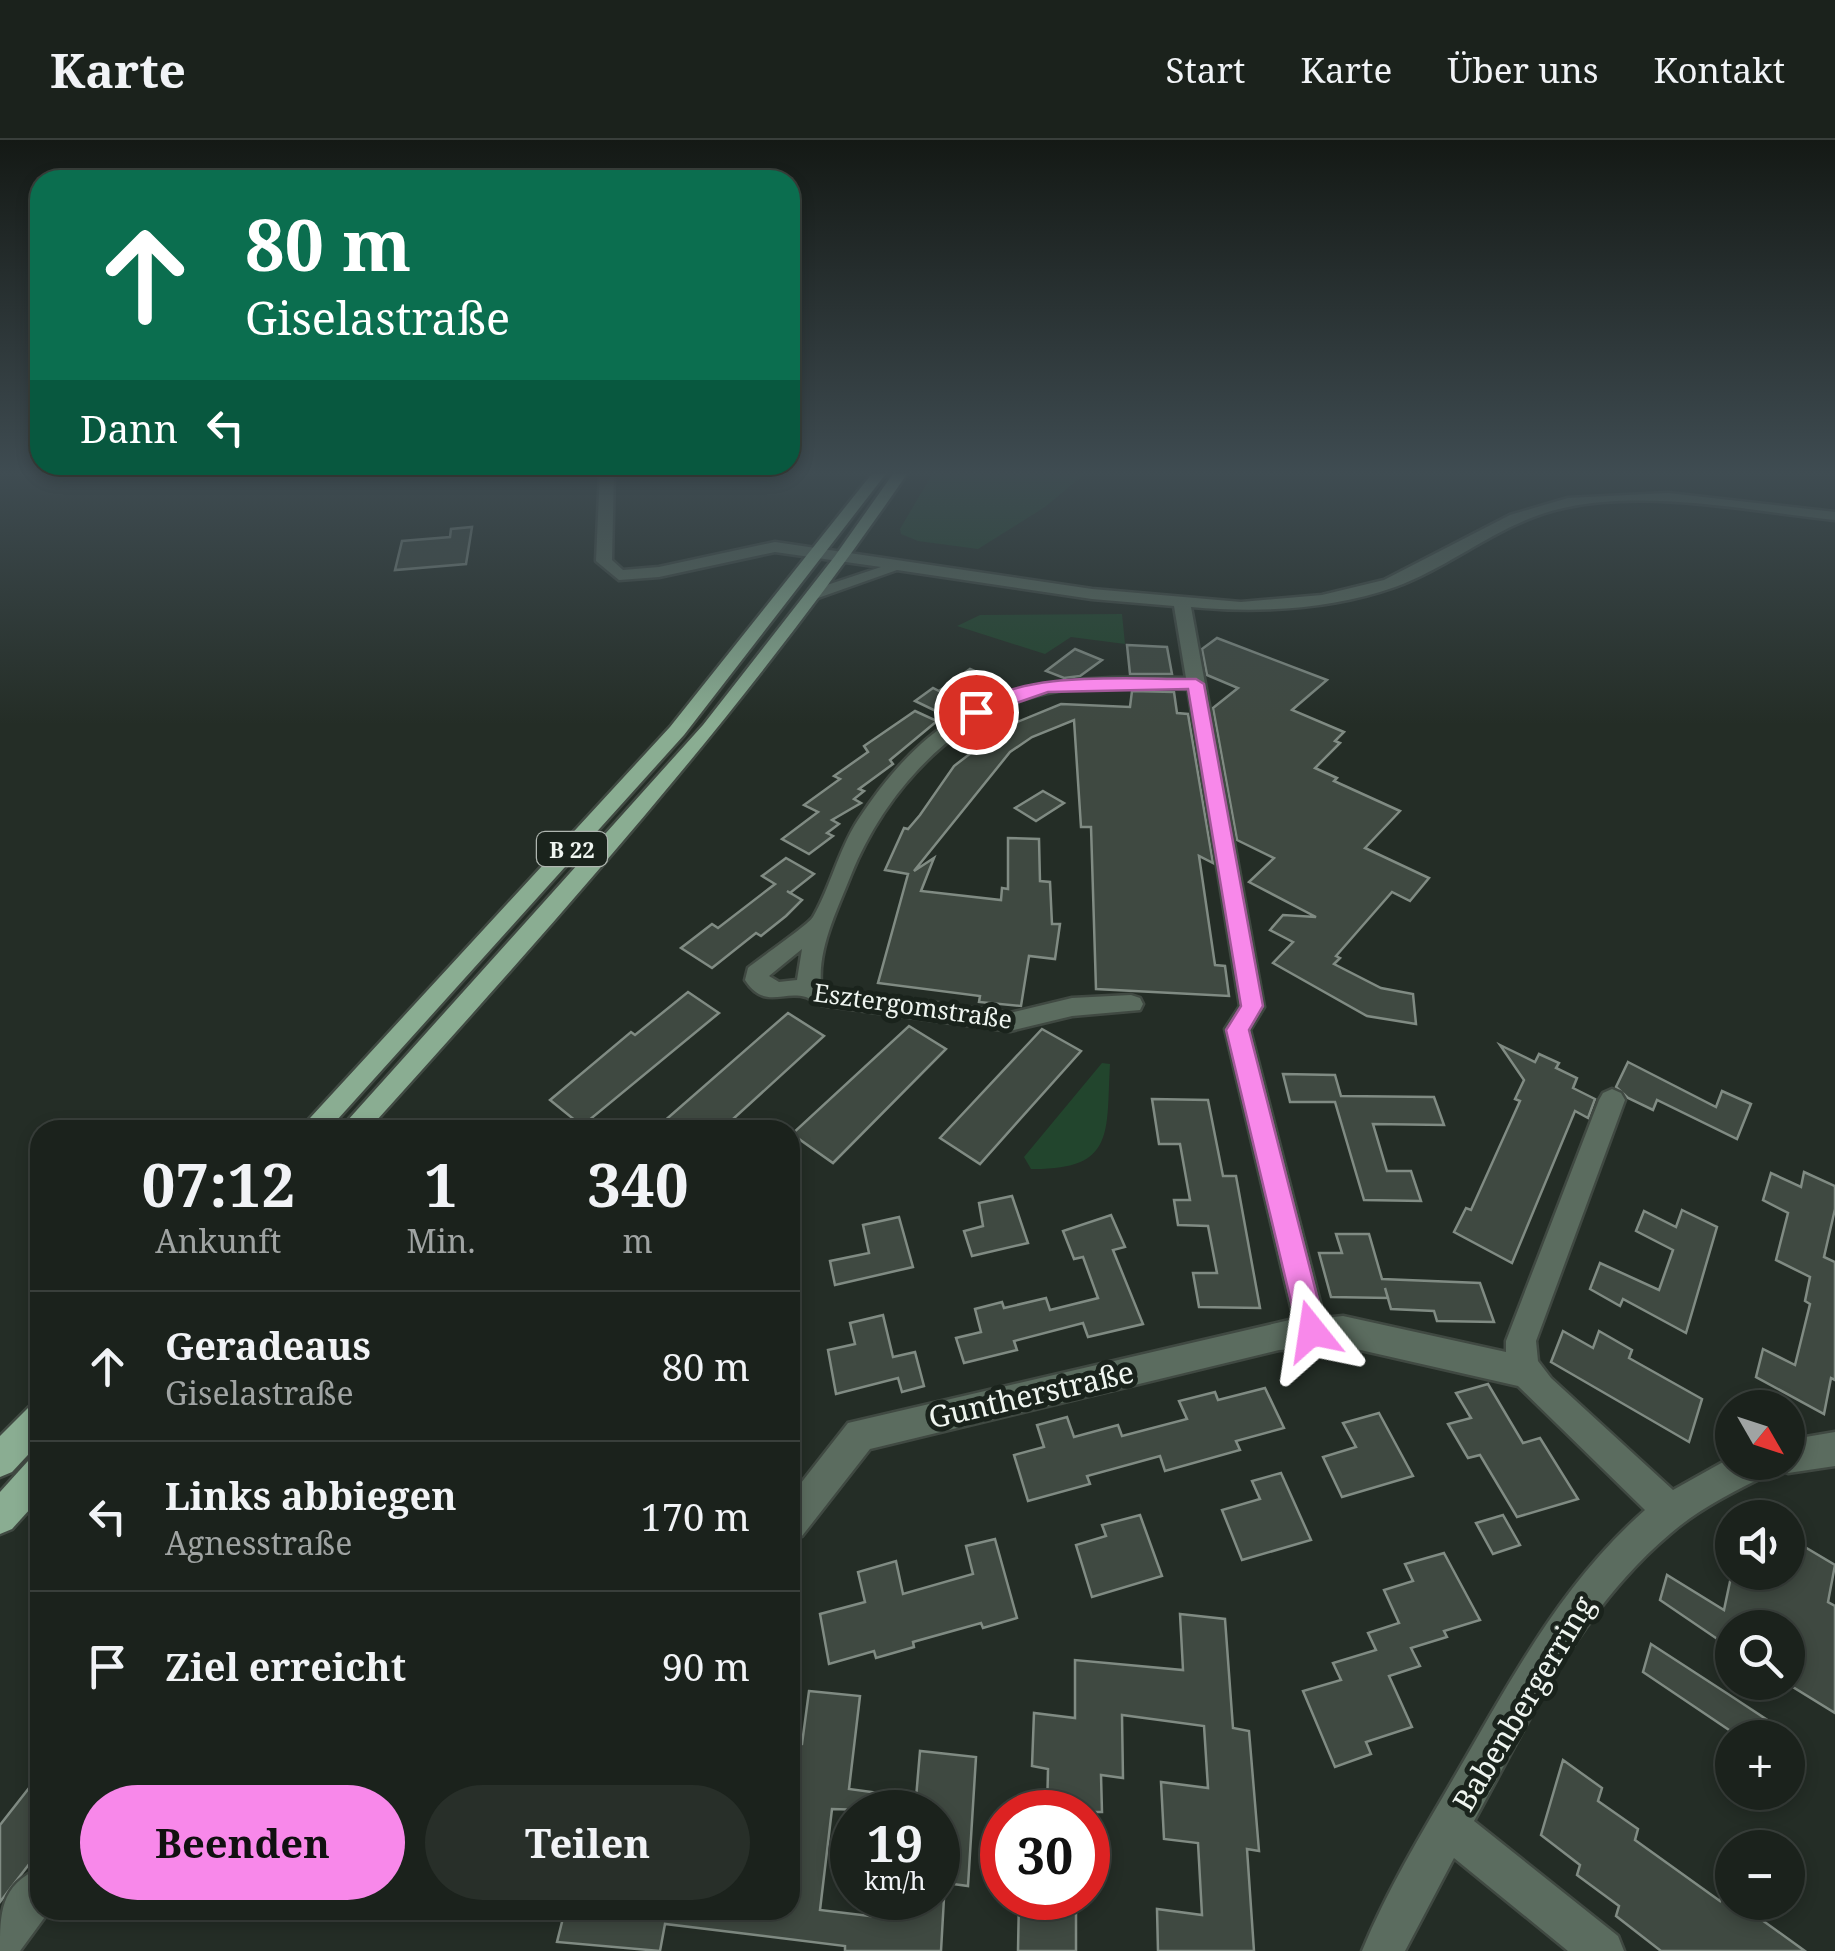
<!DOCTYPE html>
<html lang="de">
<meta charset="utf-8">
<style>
body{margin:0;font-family:"Noto Serif",serif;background:#282f29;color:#f1f3f6;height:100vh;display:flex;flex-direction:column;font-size:38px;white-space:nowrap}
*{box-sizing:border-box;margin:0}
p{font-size:32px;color:#a0a4a3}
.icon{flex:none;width:55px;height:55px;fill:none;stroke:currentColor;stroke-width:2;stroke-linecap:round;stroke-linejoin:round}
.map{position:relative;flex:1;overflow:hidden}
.side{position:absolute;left:30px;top:980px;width:770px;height:800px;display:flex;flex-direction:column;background:#1b221c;border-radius:30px;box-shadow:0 5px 15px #0003,0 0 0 2px #393f3b}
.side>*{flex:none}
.banner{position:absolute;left:30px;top:30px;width:770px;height:305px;border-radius:30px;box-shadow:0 5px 15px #0003,0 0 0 2px #393f3b;background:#0b6e4f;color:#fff;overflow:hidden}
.needle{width:65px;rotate:129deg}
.tools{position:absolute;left:1715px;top:1250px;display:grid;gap:20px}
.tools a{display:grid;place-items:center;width:90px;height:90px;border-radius:50%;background:#1b221c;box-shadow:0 5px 15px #0003,0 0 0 2px #393f3b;font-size:50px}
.speed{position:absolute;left:830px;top:1650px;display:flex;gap:20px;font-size:50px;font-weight:700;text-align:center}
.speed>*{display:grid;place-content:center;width:130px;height:130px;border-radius:50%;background:#1b221c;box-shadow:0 5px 15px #0003,0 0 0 2px #393f3b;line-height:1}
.speed small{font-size:25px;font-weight:400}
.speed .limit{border:15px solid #d22;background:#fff;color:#111}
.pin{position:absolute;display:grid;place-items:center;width:85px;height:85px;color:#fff;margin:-42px;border:5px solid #fff;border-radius:50%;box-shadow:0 2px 10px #0007}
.me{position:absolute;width:110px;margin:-55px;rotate:345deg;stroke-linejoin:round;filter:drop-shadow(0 0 8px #0008)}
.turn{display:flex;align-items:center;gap:35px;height:210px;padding:0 50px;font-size:45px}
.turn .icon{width:130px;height:130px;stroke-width:2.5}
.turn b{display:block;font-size:70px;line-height:85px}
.then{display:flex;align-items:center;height:95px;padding:0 50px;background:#0003;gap:20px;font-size:38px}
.eta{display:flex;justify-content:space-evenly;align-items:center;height:170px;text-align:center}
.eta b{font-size:60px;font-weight:700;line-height:70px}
.cta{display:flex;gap:20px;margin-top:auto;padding:20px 50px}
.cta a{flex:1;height:115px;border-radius:60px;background:#f888ea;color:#111;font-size:40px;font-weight:700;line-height:115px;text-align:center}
.cta a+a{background:#282f29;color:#f1f3f6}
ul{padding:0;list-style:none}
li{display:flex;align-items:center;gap:30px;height:150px;padding:0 50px;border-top:2px solid #393f3b}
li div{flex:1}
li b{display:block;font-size:38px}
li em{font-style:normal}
header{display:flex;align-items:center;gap:60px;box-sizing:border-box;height:140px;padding:0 50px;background:#1b221c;border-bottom:2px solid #393f3b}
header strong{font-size:48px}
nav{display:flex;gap:55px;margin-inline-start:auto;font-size:35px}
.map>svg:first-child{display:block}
</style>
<header>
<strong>Karte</strong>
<nav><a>Start</a><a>Karte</a><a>Über uns</a><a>Kontakt</a></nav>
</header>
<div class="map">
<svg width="1835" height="1811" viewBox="0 0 1835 1811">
<rect width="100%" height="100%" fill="#242d26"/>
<g fill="#22452d">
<path d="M934,331H1088L1045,367L978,409L918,401L901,394L900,389Z"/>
<path d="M1122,474L1125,504L1071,497L1045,514L957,486L980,475Z"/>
<path d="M1102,923L1110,924C1106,993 1116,1030 1031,1029L1024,1017Z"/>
</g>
<g fill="#3f4941" stroke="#808b83" stroke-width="2.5">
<path d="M472,387L466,424L395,430L402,401L450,397L451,389Z"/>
<path d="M1217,498L1327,540L1292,570L1344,592L1335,601L1340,603L1315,628L1337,638L1334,641L1400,671L1365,708L1429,738L1410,761L1392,752L1336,816L1340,818L1334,824L1381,848L1413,854L1416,884L1367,876L1273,823L1293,802L1270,790L1283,775L1316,777L1249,742L1274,718L1237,700L1213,568L1238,548L1207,535L1202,509Z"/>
<path d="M1127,505L1167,507L1172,534H1130Z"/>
<path d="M1075,509L1102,520L1080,536L1064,538L1046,531Z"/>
<path d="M970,529L1000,542L982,555L973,552L942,574L915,561L933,548L939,551Z"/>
<path d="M1132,551L1174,552L1177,573L1188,574L1213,723L1199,716L1215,825L1225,826L1229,856L1096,849L1091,687H1081L1074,580L1032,597L1010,612L914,731L934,718L921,751L1001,760L1002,748L1008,749V698L1039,699L1040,741L1050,742L1052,784H1060L1055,819L1029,816L1021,866L979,862L980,856L878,843L908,734L885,730L904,688L908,689L920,675L954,626L1005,587L1061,564L1130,567Z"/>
<path d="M915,571L937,581L890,620L893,624L859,649L864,651L854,659L861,663L832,680L839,684L827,693L833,696L809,714L782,699L818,672L804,665L840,639L834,636L868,612L864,606Z"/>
<path d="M1043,651L1064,663L1036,681L1015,668Z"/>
<path d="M786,718L814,734L790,753L787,751L802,760L786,776L761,796L756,793L712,828L681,808L712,784L718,788L775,744L762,736Z"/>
<path d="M688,852L719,873L582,986L550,960L631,892L635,895Z"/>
<path d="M788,873L824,896L721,990H654Z"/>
<path d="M909,886L946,909L833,1023L792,994Z"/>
<path d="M1042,889L1081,911L980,1024L940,998Z"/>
<path d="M1500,905L1535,922L1539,914L1559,923L1556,928L1577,938L1573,948L1595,959L1588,978L1575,971L1512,1123L1454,1092L1466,1068L1471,1070L1520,961L1515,959L1524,940Z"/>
<path d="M1628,922L1716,967L1722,951L1751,964L1737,999L1657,960L1653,970L1628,958L1616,947Z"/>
<path d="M1283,934L1335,935L1341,956L1434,957L1444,985L1373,984L1387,1031H1411L1421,1061L1364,1060L1335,962H1290Z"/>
<path d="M1152,959L1208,960L1223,1036H1236L1260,1168L1199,1167L1193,1133H1217L1208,1086L1178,1085L1174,1060H1190L1180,1004H1159Z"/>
<path d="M1804,1032L1835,1046V1069L1824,1117L1835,1122V1240L1831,1238L1824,1274L1756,1237L1763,1209L1795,1225L1810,1164L1805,1161L1810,1137L1776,1120L1788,1073L1763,1060L1771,1033L1801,1047Z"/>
<path d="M1012,1056L1028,1103L972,1116L964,1091L983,1086L979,1063Z"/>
<path d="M1682,1070L1717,1087L1686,1193L1623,1159L1620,1166L1590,1149L1600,1123L1659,1150L1673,1110L1636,1091L1644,1071L1676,1087Z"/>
<path d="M1111,1075L1125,1107L1113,1110L1143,1184L1088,1197L1083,1183L1014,1201L1017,1210L964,1223L956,1198L981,1192L975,1169L1002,1162L1004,1168L1046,1158L1050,1170L1098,1158L1083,1117L1074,1119L1063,1091Z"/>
<path d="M899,1077L913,1127L835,1145L830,1121L869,1113L863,1085Z"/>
<path d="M1336,1094H1369L1382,1139L1480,1143L1494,1182L1437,1181L1434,1171L1391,1169L1385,1148L1388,1158L1331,1157L1319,1113H1342Z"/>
<path d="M883,1175L893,1217L915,1212L924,1246L902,1252L898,1238L836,1254L828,1210L855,1204L850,1183Z"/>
<path d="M1563,1191L1593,1208L1599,1191L1632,1210L1629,1218L1702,1259L1689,1302L1551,1222Z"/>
<path d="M1488,1244L1523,1303L1540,1298L1578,1359L1517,1377L1480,1315L1468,1318L1448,1284L1471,1278L1456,1253Z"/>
<path d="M1265,1248L1284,1288L1236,1301L1240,1310L1165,1331L1160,1316L1087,1336L1090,1344L1028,1361L1014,1315L1044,1307L1037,1285L1067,1277L1074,1297L1118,1285L1122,1296L1187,1279L1179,1261L1215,1252L1218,1260Z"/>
<path d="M1379,1273L1413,1336L1342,1357L1323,1317L1356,1307L1343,1283Z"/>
<path d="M1281,1333L1311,1400L1242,1420L1222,1370L1260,1359L1252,1341Z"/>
<path d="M1140,1375L1162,1436L1092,1457L1076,1405L1106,1396L1102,1385Z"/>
<path d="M1503,1375L1520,1405L1493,1414L1476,1383Z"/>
<path d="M1788,1397L1835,1425L1828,1462L1835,1466V1573L1788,1544V1488H1732V1509L1660,1460L1667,1435L1724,1470L1732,1432H1788Z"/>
<path d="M995,1399L1017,1478L983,1488L981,1483L913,1502L914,1507L876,1518L874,1511L829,1524L820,1474L865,1462L858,1432L896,1421L903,1454L973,1434L966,1406Z"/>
<path d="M1444,1413L1480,1480L1444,1491L1447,1497L1411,1508L1420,1526L1389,1536L1412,1587L1366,1602L1371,1614L1335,1627L1303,1551L1341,1540L1333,1523L1376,1510L1368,1493L1399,1483L1384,1450L1413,1441L1405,1424Z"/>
<path d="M1180,1474L1225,1479L1233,1588L1249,1591L1259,1711L1247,1709L1254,1811H1158L1157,1769L1202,1775L1198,1703L1164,1699L1161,1642L1208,1648L1204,1586L1122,1575L1123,1638L1101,1635L1102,1672H1047L1048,1629L1032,1626L1034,1573L1075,1578V1520L1183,1530Z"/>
<path d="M1651,1504L1728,1554L1795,1598H1741L1643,1532Z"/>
<path d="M809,1551L860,1556L849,1649L916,1658L920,1611L976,1617L968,1746L938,1742V1672L832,1669L820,1770L895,1779L897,1758H944L941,1811H845V1806L665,1784L660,1811L557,1802L565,1770H790V1603L802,1604Z"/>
<path d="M1563,1620L1602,1648L1598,1661L1638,1689L1635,1700L1720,1761L1723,1752L1805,1811H1661L1616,1776L1619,1766L1577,1735L1580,1725L1541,1695Z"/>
<path d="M40,1634V1710L0,1762V1685Z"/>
<path d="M1019,1758H1076V1811H1018Z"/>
</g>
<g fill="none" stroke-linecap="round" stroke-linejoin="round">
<defs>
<g id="minor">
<path d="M600,331H614L612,420L623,430L659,427L775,402L1092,449L1241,462L1322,455L1384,440L1510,375L1568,358L1668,353L1835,372V380C1750,371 1652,350 1568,367C1504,379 1455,425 1395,447C1330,470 1258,473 1191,467L1264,867L1250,890L1324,1178L1343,1176L1506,1212V1201L1599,960L1603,953L1612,949L1621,953L1625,960L1536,1201L1538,1221L1551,1238L1673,1350L1732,1317V1322H1773L1769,1334C1735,1351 1700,1368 1671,1393C1580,1469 1530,1580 1474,1681L1618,1796L1624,1811H1568L1454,1718L1405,1811H1362C1387,1750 1422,1693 1455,1636C1511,1540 1560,1445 1645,1370L1518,1246L1343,1206L1279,1210L870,1309L802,1396L790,1401V1357L848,1283L1294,1179L1225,889L1240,866L1188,549C1145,548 1101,544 1058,551C962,566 887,647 851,735C838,768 818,807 821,844L827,848L1010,873L1072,858L1131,855L1140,858L1143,864L1140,870L1072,876L1010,891L821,865C816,863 811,859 806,857C782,850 765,870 745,840L748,828C760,818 808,785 813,777C831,746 838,711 858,680C946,545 1036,534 1186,538L1174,466L1092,459L897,430L818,458L810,453L812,450L881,427L775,412L659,437L619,440L596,421ZM802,809L797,840L779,842L769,836Z"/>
<path d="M1835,1292V1326L1788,1333L1776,1328L1774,1322H1788V1300Z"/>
<path d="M40,1728V1770H50L20,1811H0C0,1774 0,1745 40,1728Z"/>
</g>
<g id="primary">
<path d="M874,331H888L684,595L328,990H299L670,587Z"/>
<path d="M895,331H909C748,567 559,778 368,990H339L703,585L835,416Z"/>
<path d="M40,1262V1302L12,1332L0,1337V1296L29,1267Z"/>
<path d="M40,1316V1358L12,1389L0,1394V1352L28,1321Z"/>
</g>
</defs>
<use href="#minor" stroke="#404942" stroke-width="5"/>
<use href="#primary" stroke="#404942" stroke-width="5"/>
<use href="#minor" fill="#5b6c5f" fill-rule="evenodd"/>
<use href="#primary" fill="#8aad92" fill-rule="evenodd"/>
</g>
<linearGradient id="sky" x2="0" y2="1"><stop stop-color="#141915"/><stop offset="0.57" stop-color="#3f4c52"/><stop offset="1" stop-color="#3f4c52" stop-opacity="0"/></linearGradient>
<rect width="1835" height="585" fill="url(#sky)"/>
<path fill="#f888ea" stroke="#a15898" stroke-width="2.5" d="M1196,539L1204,544L1263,866L1249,890L1326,1191L1322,1200L1312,1204L1302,1200L1298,1191L1226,890L1241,866L1188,549L1048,552L982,575L968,572C1016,528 1133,540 1196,539Z"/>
<g text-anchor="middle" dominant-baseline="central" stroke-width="10" stroke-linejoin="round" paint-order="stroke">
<rect fill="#1a231c" stroke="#afb6b0" stroke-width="2.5" x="537" y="692" width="70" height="34" rx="8"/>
<g font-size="22" font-weight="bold" fill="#eff5f0">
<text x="572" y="709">B 22</text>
</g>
<g font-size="25" fill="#eff5f0" stroke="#1a231c">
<text transform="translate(913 865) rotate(8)">Esztergomstraße</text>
</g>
<g font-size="30" fill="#eff5f0" stroke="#1a231c">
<text transform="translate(1031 1254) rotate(-13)">Guntherstraße</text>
<text transform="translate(1523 1563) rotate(-59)">Babenbergerring</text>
</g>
</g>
</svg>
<div class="tools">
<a><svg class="needle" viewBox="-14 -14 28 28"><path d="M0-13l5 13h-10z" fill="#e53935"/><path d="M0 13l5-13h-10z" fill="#a0a4a3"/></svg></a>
<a><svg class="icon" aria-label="sound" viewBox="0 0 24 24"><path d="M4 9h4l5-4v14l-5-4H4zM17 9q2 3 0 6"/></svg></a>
<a><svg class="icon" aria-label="search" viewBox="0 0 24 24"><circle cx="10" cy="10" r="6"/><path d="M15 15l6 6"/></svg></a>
<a>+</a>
<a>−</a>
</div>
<div class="speed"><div>19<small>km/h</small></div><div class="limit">30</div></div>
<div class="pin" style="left:976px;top:572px;background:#d93025"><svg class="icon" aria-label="arrive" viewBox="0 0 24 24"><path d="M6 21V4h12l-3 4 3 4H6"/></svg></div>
<svg class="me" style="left:1312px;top:1191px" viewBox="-20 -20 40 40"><path d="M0-17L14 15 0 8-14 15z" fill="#f888ea" stroke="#fff" stroke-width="4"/></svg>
<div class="banner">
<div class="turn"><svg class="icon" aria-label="ahead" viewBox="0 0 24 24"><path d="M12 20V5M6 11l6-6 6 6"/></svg><div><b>80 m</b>Giselastraße</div></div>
<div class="then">Dann<svg class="icon" aria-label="left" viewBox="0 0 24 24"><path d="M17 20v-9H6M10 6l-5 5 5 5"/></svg></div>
</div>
<section class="side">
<div class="eta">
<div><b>07:12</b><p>Ankunft</p></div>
<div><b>1</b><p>Min.</p></div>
<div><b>340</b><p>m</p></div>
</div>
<ul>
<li><svg class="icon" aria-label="ahead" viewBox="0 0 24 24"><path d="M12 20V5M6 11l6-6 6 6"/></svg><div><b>Geradeaus</b><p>Giselastraße</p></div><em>80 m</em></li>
<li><svg class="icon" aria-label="left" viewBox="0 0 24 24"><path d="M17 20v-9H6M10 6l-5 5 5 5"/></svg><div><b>Links abbiegen</b><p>Agnesstraße</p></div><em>170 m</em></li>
<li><svg class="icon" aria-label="arrive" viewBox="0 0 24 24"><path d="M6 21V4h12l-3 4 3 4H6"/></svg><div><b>Ziel erreicht</b></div><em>90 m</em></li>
</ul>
<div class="cta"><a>Beenden</a><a>Teilen</a></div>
</section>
</div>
